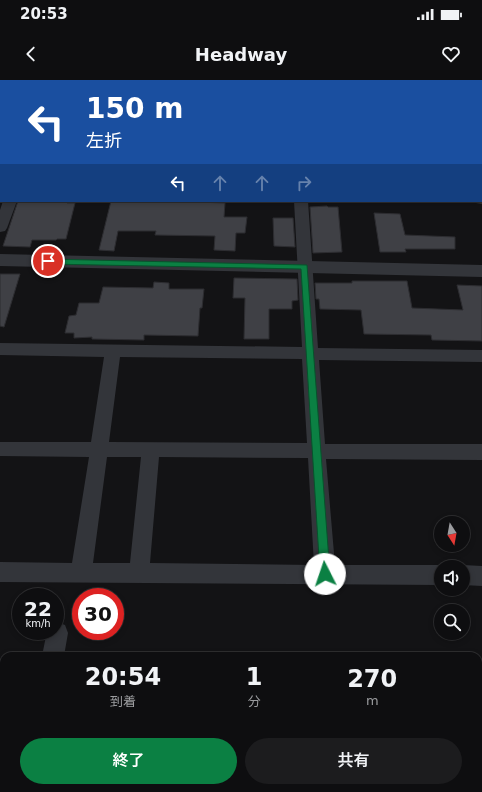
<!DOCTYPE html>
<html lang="ja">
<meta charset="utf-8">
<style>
body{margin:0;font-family:"DejaVu Sans","Noto Sans JP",sans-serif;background:#1c1c1e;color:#f1f3f6;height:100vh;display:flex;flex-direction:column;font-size:15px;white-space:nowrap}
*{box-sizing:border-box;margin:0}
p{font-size:13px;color:#9b9c9f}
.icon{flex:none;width:22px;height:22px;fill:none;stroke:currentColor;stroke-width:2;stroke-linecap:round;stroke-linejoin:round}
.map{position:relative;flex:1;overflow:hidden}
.drawer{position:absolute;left:0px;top:572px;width:482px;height:140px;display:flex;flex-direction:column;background:#0e0e10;border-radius:12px 12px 0 0;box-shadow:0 2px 6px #0003,0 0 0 1px #2e2e30}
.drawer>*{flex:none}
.top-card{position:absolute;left:0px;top:0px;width:482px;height:122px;box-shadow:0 2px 6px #0003,0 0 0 1px #2e2e30;background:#1a4fa0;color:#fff;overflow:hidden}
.needle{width:26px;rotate:169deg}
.buttons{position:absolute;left:434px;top:436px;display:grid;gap:8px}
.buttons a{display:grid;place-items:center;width:36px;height:36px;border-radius:50%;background:#0e0e10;box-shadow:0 2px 6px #0003,0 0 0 1px #2e2e30;font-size:20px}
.speed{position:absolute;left:12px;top:508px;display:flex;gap:8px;font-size:20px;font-weight:700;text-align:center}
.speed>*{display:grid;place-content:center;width:52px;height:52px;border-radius:50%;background:#0e0e10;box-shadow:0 2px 6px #0003,0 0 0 1px #2e2e30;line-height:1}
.speed small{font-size:10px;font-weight:400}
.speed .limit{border:6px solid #d22;background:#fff;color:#111}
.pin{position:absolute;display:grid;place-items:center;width:34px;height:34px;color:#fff;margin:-17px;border:2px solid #fff;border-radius:50%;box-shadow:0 1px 4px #0007}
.me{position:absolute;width:44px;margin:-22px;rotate:356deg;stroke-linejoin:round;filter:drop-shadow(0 0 3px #0008)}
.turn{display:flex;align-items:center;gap:14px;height:84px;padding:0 20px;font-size:18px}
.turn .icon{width:52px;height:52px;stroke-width:2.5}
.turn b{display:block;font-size:28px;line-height:34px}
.lanes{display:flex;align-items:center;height:38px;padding:0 20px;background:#0003;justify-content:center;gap:20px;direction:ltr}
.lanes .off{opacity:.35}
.eta{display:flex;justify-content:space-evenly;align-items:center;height:68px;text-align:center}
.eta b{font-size:24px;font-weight:600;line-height:28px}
.cta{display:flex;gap:8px;margin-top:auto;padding:8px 20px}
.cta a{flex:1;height:46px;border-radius:24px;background:#0b8043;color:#fff;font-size:16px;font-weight:600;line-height:46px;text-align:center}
.cta a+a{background:#1c1c1e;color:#f1f3f6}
.status{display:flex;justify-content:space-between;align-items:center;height:28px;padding:0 20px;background:#0e0e10;direction:ltr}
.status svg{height:11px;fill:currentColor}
header{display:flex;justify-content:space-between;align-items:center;height:52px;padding:0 20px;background:#0e0e10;font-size:18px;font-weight:600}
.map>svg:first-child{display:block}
</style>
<div class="status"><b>20:53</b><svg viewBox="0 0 49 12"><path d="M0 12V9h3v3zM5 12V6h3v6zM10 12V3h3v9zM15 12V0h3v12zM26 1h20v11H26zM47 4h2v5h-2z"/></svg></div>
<header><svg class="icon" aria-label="back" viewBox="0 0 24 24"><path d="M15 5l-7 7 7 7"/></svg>Headway<svg class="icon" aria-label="heart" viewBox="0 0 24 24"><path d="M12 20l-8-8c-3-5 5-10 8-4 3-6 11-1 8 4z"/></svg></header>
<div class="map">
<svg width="482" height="712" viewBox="0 0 482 712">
<rect width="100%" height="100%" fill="#131315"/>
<g fill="#3f4045" stroke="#2d2d31">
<path d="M18,121H67V123H75L66,159H57L56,160H32L30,167L3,166Z"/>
<path d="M111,121H197V122L225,123L224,137H247L245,153H236L235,171L214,170L215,156L155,155L156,151H118L114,171L99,170Z"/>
<path d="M327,126L328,127H338L342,172L313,173L310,127Z"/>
<path d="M374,133L400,134L405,155L455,157V169H405L406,172H380Z"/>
<path d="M273,138H293L295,167L274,166Z"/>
<path d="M0,194H20L4,247L0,246Z"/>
<path d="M234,198L297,199L298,220L292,221V229H269V259H244L245,218H233Z"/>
<path d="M352,201H407L412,228L463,230L457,205L482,206V261L432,260L431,255L364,254L361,230L320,229L319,219H316L315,203H352Z"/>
<path d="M154,202L169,203V209H204L202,228H200L198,256L144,255V260L92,259V257L74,258V253H65L69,236L76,235L79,223H99L103,207L153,208Z"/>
</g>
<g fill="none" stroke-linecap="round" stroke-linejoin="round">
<g fill="#33353a" fill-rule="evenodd">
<rect x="186" y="708" width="12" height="4"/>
<rect x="256" y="708" width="12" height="4"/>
</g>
<g fill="#33353a" fill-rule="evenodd">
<path d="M42,0H54L41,1Z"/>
<rect x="0" y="2" width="1" height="6"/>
<rect x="481" y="20" width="1" height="6"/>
<rect x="0" y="44" width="1" height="8"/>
<rect x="481" y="63" width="1" height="8"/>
<path d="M481,116L482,124L476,123L475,121H481Z"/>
<path d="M3,121H17L7,148L5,151L0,152V130Z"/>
<path d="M294,121H308L318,268L482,270V282L319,280L325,364H482V380L326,379L335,485H441L445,487H441V505L0,502V482L72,483L89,377L0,376V362H91L104,277L0,275V263L302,267ZM120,277L302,279L307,363L109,362ZM107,377H141L130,483H93ZM159,377L308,378L314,485L150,483Z"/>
<path d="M463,485L482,486V506L463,505V487H459Z"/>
<path d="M57,542L65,545L68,553L64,576H42L47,551H55V543Z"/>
<path d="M4,625V665L0,667V627Z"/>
<rect x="18" y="708" width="24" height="4"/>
<path d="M118,708H142L141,712H117Z"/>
</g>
<path fill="#33353a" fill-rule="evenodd" d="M0,174L482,185V197L0,186Z"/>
</g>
<path fill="#0b8043" stroke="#07532c" d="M45,179L307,185L330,494L329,497L325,499L322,497L320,494L301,189L48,184L44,181Z"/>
</svg>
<div class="buttons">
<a><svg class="needle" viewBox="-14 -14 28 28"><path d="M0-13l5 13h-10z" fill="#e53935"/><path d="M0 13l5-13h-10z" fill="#9b9c9f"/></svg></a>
<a><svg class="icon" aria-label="sound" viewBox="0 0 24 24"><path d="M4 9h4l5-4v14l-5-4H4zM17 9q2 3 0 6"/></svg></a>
<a><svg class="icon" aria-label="search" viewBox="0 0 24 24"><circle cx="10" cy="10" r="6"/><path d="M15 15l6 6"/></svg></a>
</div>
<div class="speed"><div>22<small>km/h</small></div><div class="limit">30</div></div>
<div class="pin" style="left:48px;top:181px;background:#d93025"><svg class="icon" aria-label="arrive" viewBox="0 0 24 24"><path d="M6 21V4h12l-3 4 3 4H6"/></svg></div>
<svg class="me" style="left:325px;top:494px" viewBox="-20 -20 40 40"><circle r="19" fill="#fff"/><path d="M0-13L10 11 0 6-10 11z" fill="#0b8043"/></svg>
<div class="top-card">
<div class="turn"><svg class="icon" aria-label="left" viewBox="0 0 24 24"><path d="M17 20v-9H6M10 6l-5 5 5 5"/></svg><div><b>150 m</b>左折</div></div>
<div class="lanes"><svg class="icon" aria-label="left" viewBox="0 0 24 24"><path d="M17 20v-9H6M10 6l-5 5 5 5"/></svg><svg class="icon off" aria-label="ahead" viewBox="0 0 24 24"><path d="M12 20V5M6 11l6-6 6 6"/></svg><svg class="icon off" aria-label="ahead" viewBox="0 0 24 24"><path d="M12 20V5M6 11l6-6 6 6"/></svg><svg class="icon off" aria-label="right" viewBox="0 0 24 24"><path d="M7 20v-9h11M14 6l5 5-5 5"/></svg></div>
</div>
<section class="drawer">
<div class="eta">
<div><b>20:54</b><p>到着</p></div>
<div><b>1</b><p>分</p></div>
<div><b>270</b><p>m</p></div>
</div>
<div class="cta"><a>終了</a><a>共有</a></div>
</section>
</div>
